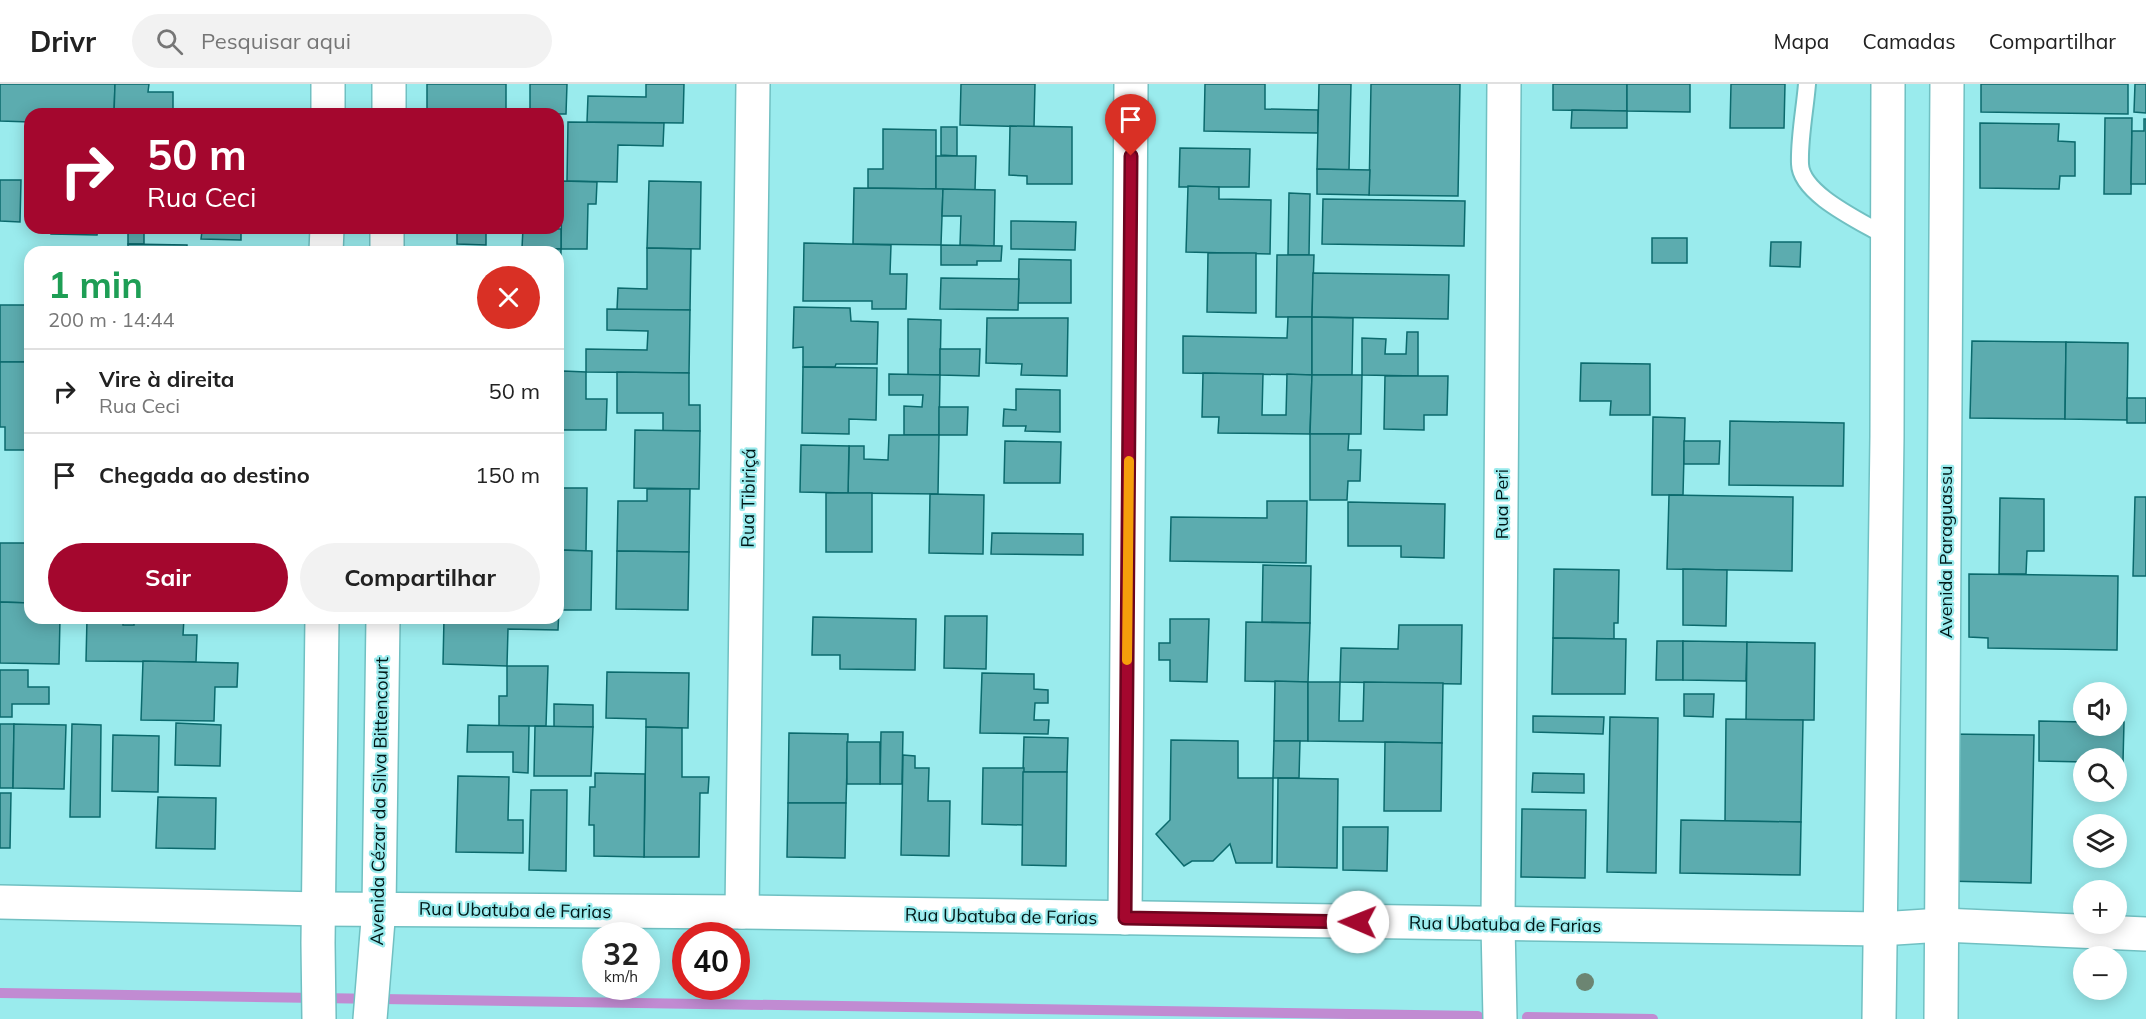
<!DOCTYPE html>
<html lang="pt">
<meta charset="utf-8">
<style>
body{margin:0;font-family:Mulish,sans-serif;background:#f2f2f2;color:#222;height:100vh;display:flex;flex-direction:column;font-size:22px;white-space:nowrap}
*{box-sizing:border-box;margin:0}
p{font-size:20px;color:#767676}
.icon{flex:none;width:33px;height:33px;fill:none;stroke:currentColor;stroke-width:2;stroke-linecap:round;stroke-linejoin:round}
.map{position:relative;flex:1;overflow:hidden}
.details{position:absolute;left:24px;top:162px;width:540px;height:378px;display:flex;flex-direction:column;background:#fff;border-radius:18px;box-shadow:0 3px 15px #0003}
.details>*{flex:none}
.guide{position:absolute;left:24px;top:24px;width:540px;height:126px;border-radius:18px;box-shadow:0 3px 15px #0003;background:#a4072e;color:#fff;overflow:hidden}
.controls{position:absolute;left:2073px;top:598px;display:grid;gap:12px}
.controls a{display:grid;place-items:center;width:54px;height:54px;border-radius:50%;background:#fff;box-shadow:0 3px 15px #0003;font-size:30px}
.speed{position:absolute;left:582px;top:838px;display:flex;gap:12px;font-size:30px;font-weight:700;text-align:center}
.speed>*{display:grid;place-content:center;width:78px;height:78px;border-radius:50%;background:#fff;box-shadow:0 3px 15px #0003;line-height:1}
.speed small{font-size:15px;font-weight:400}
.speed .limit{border:9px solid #d22;background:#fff;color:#111}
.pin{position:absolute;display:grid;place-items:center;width:51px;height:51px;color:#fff;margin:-62px -26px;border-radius:50% 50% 50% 0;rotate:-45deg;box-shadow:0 0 6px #0007}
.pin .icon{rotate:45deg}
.me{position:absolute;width:66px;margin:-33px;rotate:271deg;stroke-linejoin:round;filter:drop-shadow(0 0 4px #0008)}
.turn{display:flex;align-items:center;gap:21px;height:126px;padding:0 24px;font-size:27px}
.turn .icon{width:78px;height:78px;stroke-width:2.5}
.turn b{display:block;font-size:42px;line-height:51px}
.round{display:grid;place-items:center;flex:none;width:63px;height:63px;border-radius:32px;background:#f2f2f2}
.headline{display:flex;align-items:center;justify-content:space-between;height:102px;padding:0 24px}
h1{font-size:36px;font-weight:700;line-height:45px;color:#1e9e55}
.button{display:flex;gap:12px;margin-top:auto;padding:12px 24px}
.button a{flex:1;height:69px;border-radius:36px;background:#a4072e;color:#fff;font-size:24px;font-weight:700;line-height:69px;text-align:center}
.button a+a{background:#f2f2f2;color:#222}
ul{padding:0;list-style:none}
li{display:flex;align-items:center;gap:18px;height:84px;padding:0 24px;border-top:2px solid #e0e0e0}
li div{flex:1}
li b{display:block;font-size:22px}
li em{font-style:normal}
header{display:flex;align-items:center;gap:36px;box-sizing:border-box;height:84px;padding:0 30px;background:#fff;border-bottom:2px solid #e0e0e0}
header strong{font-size:28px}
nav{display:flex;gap:33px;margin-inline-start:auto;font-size:21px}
.search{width:420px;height:54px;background:#f2f2f2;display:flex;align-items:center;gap:15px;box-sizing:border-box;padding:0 21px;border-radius:33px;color:#767676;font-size:22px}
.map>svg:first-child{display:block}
</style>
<header>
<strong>Drivr</strong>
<div class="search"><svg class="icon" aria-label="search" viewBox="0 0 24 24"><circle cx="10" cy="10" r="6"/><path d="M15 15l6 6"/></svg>Pesquisar aqui</div>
<nav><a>Mapa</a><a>Camadas</a><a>Compartilhar</a></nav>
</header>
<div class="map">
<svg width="2146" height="935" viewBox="0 0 2146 935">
<rect width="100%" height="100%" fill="#9aebed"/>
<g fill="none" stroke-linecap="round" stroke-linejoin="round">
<g stroke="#c18bd2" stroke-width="10">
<path d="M0,909L1478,932"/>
<path d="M1527,933L1653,935"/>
</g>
</g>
<g fill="#5cacaf" stroke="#0b6a6d" stroke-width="1.5">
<path d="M0,0H115L114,30H30V38L0,37Z"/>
<path d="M115,0H149L148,8H173V30H114Z"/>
<rect x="427" y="0" width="79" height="30"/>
<path d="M530,0H567L566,30H530Z"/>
<path d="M646,0H684L683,39L587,38L588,12L646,13Z"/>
<path d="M961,0H1035L1034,43L960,41Z"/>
<path d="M1205,0H1265V25L1318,26V49L1204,47Z"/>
<path d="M1319,0H1351L1349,86L1317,85Z"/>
<path d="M1371,0H1460L1458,112L1369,111Z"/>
<path d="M1553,0H1627V27L1553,26Z"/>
<path d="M1627,0H1690V28L1627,27Z"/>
<path d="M1731,0H1785L1784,44H1730Z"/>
<path d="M1981,0H2128V30L1981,28Z"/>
<path d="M2135,0H2146V29L2134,28Z"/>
<path d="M1572,26L1627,27V44H1571Z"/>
<path d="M2105,34H2132L2131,110H2104Z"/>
<path d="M2144,35H2146V100H2131L2132,47H2144Z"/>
<path d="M568,38L664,39L663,62L618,61L617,98L567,97Z"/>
<path d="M1980,39L2059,40L2058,57L2075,58V92H2060L2059,105L1980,104Z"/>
<path d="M1010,42L1072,43V100H1027V92L1009,91Z"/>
<path d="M941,43H957V72L941,71Z"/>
<path d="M883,45L936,46V105L868,104V85H883Z"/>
<path d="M1180,64L1250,65L1249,103H1179Z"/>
<path d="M936,72H976L975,106L936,105Z"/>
<path d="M1317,85L1370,86L1369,111L1317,110Z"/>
<path d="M0,96H21L20,138L0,137Z"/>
<path d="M562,97L597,98L596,120H588L587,165H561Z"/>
<path d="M649,97L701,98L700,165L647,164Z"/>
<path d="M1188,102L1219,103V115L1271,116L1270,170L1186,168Z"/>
<path d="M854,104L943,105L941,161L853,160Z"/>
<path d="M943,105L995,106L994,162L960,161L961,132H942Z"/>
<path d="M1289,109L1310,110L1309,171H1288Z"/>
<path d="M1323,115L1465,117L1464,162L1322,160Z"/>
<path d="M1011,137L1076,138L1075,166L1011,165Z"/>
<path d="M51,144H98L97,151L51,150Z"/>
<rect x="128" y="144" width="16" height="16"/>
<path d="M156,144H256V148H241V156L201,155L202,147L156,146Z"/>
<path d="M434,144H486V161L457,160V149H434Z"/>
<path d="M523,144L561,145V165L522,164Z"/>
<rect x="1652" y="154" width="35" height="25"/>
<path d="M1771,158H1801L1800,183L1770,182Z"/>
<path d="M804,159L891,161L890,190H907L906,225H872V217H803Z"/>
<path d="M128,160L187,161V168H128Z"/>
<path d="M941,161L1002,162L1001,177H977V181H941Z"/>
<path d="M479,164L561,165L560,226H558V168H479Z"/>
<path d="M647,164L691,165L690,226H617L618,204L647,205Z"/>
<path d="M1208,169H1256V229L1207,228Z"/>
<path d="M1277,171H1314L1312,233H1276Z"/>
<path d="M1019,175L1071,176V219H1018Z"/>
<path d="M1313,189L1449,191L1448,235L1312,233Z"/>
<path d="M941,194L1019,195L1018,226L940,225Z"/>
<rect x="0" y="221" width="30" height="57"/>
<path d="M794,223L850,224L851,237L878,238L877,280H836L835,283H803V263L793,264Z"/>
<path d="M607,225L690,226L689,289L586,288V265L647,266L648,247L607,246Z"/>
<path d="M1288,233H1312V291L1183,289V252L1287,254Z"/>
<path d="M1312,233L1353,234L1352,291H1312Z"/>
<path d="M987,234H1068L1067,292L1021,291L1022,280L986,279Z"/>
<path d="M908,235L941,236L940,291H908Z"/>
<path d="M1407,248H1418V292L1362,291V254L1386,255L1385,270H1406Z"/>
<path d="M1972,257L2066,258L2065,335L1970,334Z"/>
<path d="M2066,258L2128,259L2127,336L2065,335Z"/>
<path d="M940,265H980L979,292L940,291Z"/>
<path d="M0,278H30V366H5V343H0Z"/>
<path d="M1581,279L1650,280V331H1610L1611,317H1580Z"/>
<path d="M803,283L877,284L876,336L849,335V350L802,349Z"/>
<path d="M558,287H563L562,346H558Z"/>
<path d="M563,287L586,288V315H607L606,346H562Z"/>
<path d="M617,288L689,289V321H700V347H663V329H617Z"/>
<path d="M1203,289L1263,290L1262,331H1286L1287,290L1312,291L1310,350L1218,349L1219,333H1202Z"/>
<path d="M889,290L940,291L939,351H904V322L922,323L923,311H889Z"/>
<path d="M1312,291H1362L1361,350H1310Z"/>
<path d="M1385,292H1448L1447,331H1424V346L1384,345Z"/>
<path d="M1016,305L1060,306V348L1025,347L1026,342H1003L1004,325L1016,326Z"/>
<rect x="2127" y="314" width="19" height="25"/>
<path d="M939,323H968L967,351H939Z"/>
<path d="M1653,333L1685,334L1683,411H1652Z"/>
<path d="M1730,337L1844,339L1843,402L1729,401Z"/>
<path d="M558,346H562L561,404H558Z"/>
<path d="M635,346L700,347L699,405L634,404Z"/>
<path d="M1310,350H1349L1348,366H1361L1360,397H1348L1347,416H1310Z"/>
<path d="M889,351H939L938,410L848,409L849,362H864V375L888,376Z"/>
<path d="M1005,357L1061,358L1060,399H1004Z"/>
<path d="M1684,357H1720L1719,380H1684Z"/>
<path d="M801,361L849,362L848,409L800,408Z"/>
<path d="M558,404H561L559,466H558Z"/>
<path d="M561,404H587L586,467L559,466Z"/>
<path d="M647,405H690L689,468L617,467L618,417H647Z"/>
<rect x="826" y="409" width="46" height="59"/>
<path d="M930,410L984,411L983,470L929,469Z"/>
<path d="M1669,411L1793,413L1792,487L1667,485Z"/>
<path d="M2135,413H2146V492H2133Z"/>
<path d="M2000,414L2044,415V467H2027L2026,490H1999Z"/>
<path d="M1267,417H1307L1306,479L1170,477L1171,433L1267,434Z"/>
<path d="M1348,418L1445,420L1444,474L1401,473V462H1348Z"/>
<path d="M992,449L1083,450V471L991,470Z"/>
<path d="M0,459H30V519L0,518Z"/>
<path d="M559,466L592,467L591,526H559Z"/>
<path d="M617,467L689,468L688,526L616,525Z"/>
<path d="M1263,481L1311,482L1310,539L1262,538Z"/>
<path d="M1554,485L1619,486L1618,539H1614V555L1553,554Z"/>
<path d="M1683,485L1727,486L1726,542L1683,541Z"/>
<path d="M1969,490L2118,492L2117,566L1988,564V554L1969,553Z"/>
<path d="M0,518L30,519V534H60L59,580L0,579Z"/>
<path d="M559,526L558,546L508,545L507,582L443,580L444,534H558Z"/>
<path d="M945,532H987L986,585L944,584Z"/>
<path d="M813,533L916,535L915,586L840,585V571H812Z"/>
<path d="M87,534H123V541H134V534H184L183,551H197L196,578L86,577Z"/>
<path d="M1170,535H1209L1207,598L1170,597V576H1159V559H1170Z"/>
<path d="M1246,538L1310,539L1308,598L1245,597Z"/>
<path d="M1399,541H1462L1461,600L1340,598L1341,564L1398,565Z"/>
<path d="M1553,554L1626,555L1625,610H1552Z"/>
<path d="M1657,557H1683V596H1656Z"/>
<path d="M1683,557L1747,558L1746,597L1683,596Z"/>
<path d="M1747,558L1815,559L1814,636H1746Z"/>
<path d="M143,577L238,579L237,603H215L214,637L141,636Z"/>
<path d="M507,582H548L546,642H499V612H507Z"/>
<path d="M0,586H28V603H49V620H12V633H0Z"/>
<path d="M607,588L689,589L688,644L646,643V635L606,634Z"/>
<path d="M982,589L1034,590V605L1048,606V619H1035L1034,636H1049L1048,650L980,649Z"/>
<path d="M1275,597L1308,598V657H1274Z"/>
<path d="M1308,598H1340L1339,637H1363L1364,598L1443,599L1442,659L1308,657Z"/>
<path d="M1684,610H1714L1713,633L1684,632Z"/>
<path d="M554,620L593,621V643H554Z"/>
<path d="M1533,632L1604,633L1603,650L1533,648Z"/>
<path d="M1610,633L1658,634L1656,789L1607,788Z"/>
<path d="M1726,635L1803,636L1801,738L1725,737Z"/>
<path d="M2039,637L2084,638V642H2116V638H2124L2123,678H2116V675H2084V678L2039,677Z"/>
<path d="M176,639L221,641L220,682L175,681Z"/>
<path d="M0,640H14L13,704H0Z"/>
<path d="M14,640L66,641L64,705L13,704Z"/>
<path d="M72,640L101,641L100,733H70Z"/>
<path d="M468,641L529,642L528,689L513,688V668H467Z"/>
<path d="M535,642L593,643L591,692H534Z"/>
<path d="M646,643L682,644V693H709L708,709H700L699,773H644Z"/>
<path d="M881,648H903L902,700H880Z"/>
<path d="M789,649L848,650L846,719H788Z"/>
<path d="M1947,650L2034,651L2031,799L1945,797Z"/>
<path d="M113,651L159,652L158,708L112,707Z"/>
<path d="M1024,653L1068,654L1067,688H1023Z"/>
<path d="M1171,656L1238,657V694H1273L1272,779H1236L1230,760L1213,777H1192L1184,782L1156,750L1170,736Z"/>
<path d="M1274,657H1300L1299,694H1273Z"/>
<rect x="847" y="658" width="33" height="42"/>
<path d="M1385,658L1442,659L1441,727H1384Z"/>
<path d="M903,671L915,672V684H929L928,717H950L949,772L901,771Z"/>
<path d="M983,684H1024L1023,741L982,740Z"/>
<path d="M1023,688H1067L1066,782L1022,781Z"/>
<path d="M595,689L645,690L644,773L594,772V741H589L590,703H595Z"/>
<path d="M1533,689L1584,690V709L1532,708Z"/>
<path d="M458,692L509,693L508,736H523V769L456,768Z"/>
<path d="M1278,694L1338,695L1337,784L1277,783Z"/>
<path d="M531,706H567L566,787L529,786Z"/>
<path d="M0,709H11L10,764H0Z"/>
<path d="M158,713L216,714L215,765L156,764Z"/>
<path d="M788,719H846L845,774L787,773Z"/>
<path d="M1522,725L1586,726L1585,794L1521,793Z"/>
<path d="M1681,736L1801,738L1800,791L1680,789Z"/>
<path d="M1343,743H1388L1387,787L1343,786Z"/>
</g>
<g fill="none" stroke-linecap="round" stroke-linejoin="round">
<defs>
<path id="service" d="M1807,0C1805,25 1799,55 1800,80C1801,111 1863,138 1887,153"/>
<g id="minor">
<path d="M742,828L753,0"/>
<path d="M1125,834L1131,0"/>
<path d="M1500,935L1498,841L1504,0"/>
</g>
<g id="tertiary">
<path d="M328,30V0"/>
<path d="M389,30V0"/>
<path d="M326,168L327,144"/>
<path d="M387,168V144"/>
<path d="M0,818L319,825L742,828L1880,845"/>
<path d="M319,935L318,859L322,534"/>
<path d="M370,935L379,824L383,534"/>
</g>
<g id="secondary">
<path d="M1880,845L1942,841L2146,850"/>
<path d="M1879,935L1887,353L1888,0"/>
<path d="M1941,935L1947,0"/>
</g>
</defs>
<use href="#service" stroke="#70c0c2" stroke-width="20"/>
<use href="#minor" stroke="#70c0c2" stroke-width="36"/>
<use href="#tertiary" stroke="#70c0c2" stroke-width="36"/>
<use href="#secondary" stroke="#70c0c2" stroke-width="36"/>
<use href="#service" stroke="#fff" stroke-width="16"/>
<use href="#minor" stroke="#fff" stroke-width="33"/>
<use href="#tertiary" stroke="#fff" stroke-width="33"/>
<use href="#secondary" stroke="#fff" stroke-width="33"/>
</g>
<circle fill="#6c8572" cx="1585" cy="898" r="9"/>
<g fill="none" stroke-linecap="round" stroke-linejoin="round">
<defs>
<path id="route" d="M1131,72L1125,834L1358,838"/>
</defs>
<use href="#route" stroke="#6b051e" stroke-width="15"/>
<use href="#route" stroke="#a4072e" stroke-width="10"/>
<path stroke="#f59e0b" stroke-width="10" d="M1127,576L1129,377"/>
</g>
<g text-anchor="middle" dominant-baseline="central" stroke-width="4.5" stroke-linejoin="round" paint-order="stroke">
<g font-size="18" fill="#001717" stroke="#9aebed">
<text transform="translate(748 414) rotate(-89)">Rua Tibiriçá</text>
<text transform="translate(1501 420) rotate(-90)">Rua Peri</text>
<text transform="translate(1945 468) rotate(-90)">Avenida Paraguassu</text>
<text transform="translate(379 717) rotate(-89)">Avenida Cézar da Silva Bittencourt</text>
<text transform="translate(515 826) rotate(1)">Rua Ubatuba de Farias</text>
<text transform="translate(1001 832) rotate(1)">Rua Ubatuba de Farias</text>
<text transform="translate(1505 840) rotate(1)">Rua Ubatuba de Farias</text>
</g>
</g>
</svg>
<div class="controls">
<a><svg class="icon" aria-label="sound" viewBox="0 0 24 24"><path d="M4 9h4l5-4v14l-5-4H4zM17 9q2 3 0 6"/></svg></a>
<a><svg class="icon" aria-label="search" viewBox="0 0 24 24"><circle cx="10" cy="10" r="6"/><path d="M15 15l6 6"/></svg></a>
<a><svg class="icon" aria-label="layers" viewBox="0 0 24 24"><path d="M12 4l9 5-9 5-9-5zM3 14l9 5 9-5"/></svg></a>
<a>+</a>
<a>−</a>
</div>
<div class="speed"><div>32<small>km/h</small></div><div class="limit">40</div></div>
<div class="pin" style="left:1131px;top:72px;background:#d93025"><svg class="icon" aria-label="arrive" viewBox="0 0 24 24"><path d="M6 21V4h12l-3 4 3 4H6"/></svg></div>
<svg class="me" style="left:1358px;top:838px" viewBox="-20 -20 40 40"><circle r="19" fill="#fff"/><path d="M0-13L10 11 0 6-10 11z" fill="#a4072e"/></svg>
<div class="guide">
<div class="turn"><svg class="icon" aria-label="right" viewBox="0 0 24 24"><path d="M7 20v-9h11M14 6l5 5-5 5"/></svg><div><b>50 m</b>Rua Ceci</div></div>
</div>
<section class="details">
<div class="headline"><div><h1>1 min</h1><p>200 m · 14:44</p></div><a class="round" style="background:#d93025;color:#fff"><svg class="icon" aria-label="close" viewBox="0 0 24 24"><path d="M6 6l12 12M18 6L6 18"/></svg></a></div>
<ul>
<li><svg class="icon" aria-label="right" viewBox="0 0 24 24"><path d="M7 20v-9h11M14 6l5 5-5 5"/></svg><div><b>Vire à direita</b><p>Rua Ceci</p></div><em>50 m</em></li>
<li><svg class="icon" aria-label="arrive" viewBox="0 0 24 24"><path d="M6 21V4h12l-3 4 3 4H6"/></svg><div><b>Chegada ao destino</b></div><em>150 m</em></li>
</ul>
<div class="button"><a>Sair</a><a>Compartilhar</a></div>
</section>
</div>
